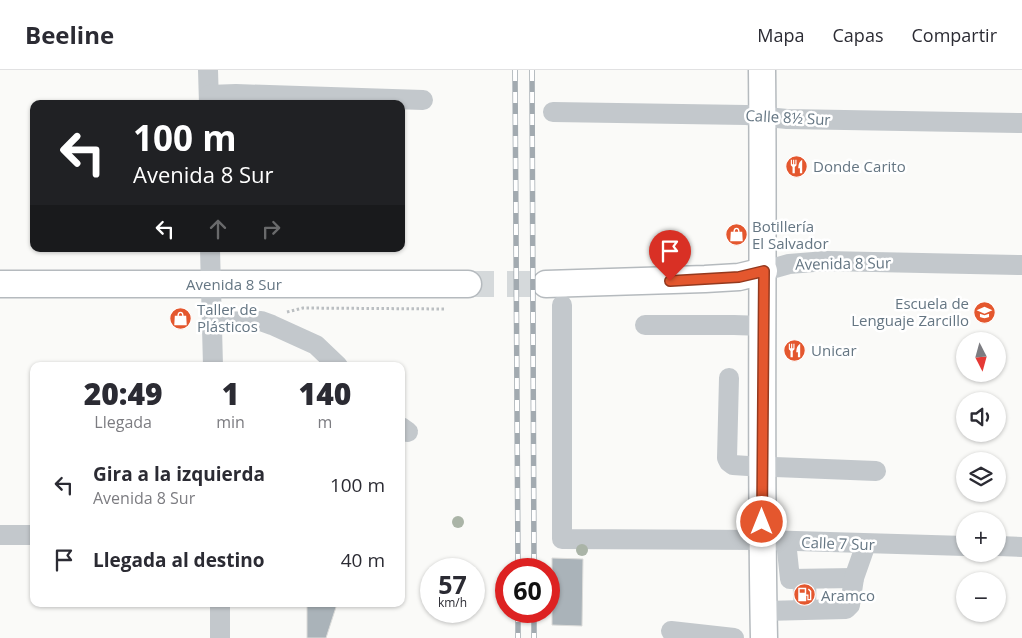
<!DOCTYPE html>
<html lang="es">
<meta charset="utf-8">
<style>
body{margin:0;font-family:"Open Sans",sans-serif;background:#f2f2f3;color:#2b2b33;height:100vh;display:flex;flex-direction:column;font-size:19px;white-space:nowrap}
*{box-sizing:border-box;margin:0}
p{font-size:16px;color:#7c7c81}
.icon{flex:none;width:28px;height:28px;fill:none;stroke:currentColor;stroke-width:2;stroke-linecap:round;stroke-linejoin:round}
.map{position:relative;flex:1;overflow:hidden}
.drawer{position:absolute;left:30px;top:292px;width:375px;height:245px;display:flex;flex-direction:column;background:#fff;border-radius:10px;box-shadow:0 1px 4px #0004}
.drawer>*{flex:none}
.top-card{position:absolute;left:30px;top:30px;width:375px;height:152px;border-radius:10px;box-shadow:0 1px 4px #0004;background:#202124;color:#fff;overflow:hidden}
.needle{width:32px;rotate:174deg}
.tools{position:absolute;left:956px;top:262px;display:grid;gap:10px}
.tools a{display:grid;place-items:center;width:50px;height:50px;border-radius:50%;background:#fff;box-shadow:0 1px 4px #0004;font-size:25px}
.speed{position:absolute;left:420px;top:488px;display:flex;gap:10px;font-size:25px;font-weight:700;text-align:center}
.speed>*{display:grid;place-content:center;width:65px;height:65px;border-radius:50%;background:#fff;box-shadow:0 1px 4px #0004;line-height:1}
.speed small{font-size:12px;font-weight:400}
.speed .limit{border:8px solid #d22;background:#fff;color:#111}
.pin{position:absolute;display:grid;place-items:center;width:42px;height:42px;color:#fff;margin:-51px -21px;border-radius:50% 50% 50% 0;rotate:-45deg;box-shadow:0 0 5px #0007}
.pin .icon{rotate:45deg}
.me{position:absolute;width:55px;margin:-28px;rotate:0deg;stroke-linejoin:round;filter:drop-shadow(0 0 4px #0008)}
.turn{display:flex;align-items:center;gap:18px;height:105px;padding:0 20px;font-size:22px}
.turn .icon{width:65px;height:65px;stroke-width:2.5}
.turn b{display:block;font-size:35px;line-height:42px}
.lanes{display:flex;align-items:center;height:48px;padding:0 20px;background:#0003;justify-content:center;gap:25px;direction:ltr}
.lanes .off{opacity:.35}
.eta{display:flex;justify-content:space-evenly;align-items:center;height:85px;text-align:center}
.eta b{font-size:30px;font-weight:800;line-height:35px}
ul{padding:0;list-style:none}
li{display:flex;align-items:center;gap:15px;height:75px;padding:0 20px}
li div{flex:1}
li b{display:block;font-size:19px}
li em{font-style:normal}
header{display:flex;align-items:center;gap:30px;box-sizing:border-box;height:70px;padding:0 25px;background:#fff;border-bottom:1px solid #e1e1e2}
header strong{font-size:24px}
nav{display:flex;gap:28px;margin-inline-start:auto;font-size:18px}
.map>svg:first-child{display:block}
</style>
<header>
<strong>Beeline</strong>
<nav><a>Mapa</a><a>Capas</a><a>Compartir</a></nav>
</header>
<div class="map">
<svg width="1022" height="568" viewBox="0 0 1022 568">
<rect width="100%" height="100%" fill="#fafaf8"/>
<g fill="#aab3b9" stroke="#dcdcda">
<path d="M552,488L583,489L582,556L552,555Z"/>
<path d="M816,513V536H794L793,514Z"/>
<path d="M307,534H337L326,568H307Z"/>
</g>
<g fill="none" stroke-linecap="round" stroke-linejoin="round">
<path stroke="#d5d9db" stroke-width="26" stroke-dasharray="26 13" stroke-linecap="butt" d="M468,214H546"/>
<defs>
<g id="major">
<path d="M762,0C764,189 760,379 764,568"/>
<path d="M0,214H468"/>
<path d="M546,214L705,209L739,207L764,201"/>
</g>
</defs>
<use href="#major" stroke="#b5babe" stroke-width="29"/>
<path stroke="#bbbfc2" stroke-width="3" stroke-dasharray="2.5 2.5" stroke-linecap="butt" d="M287,242L303,238L446,239"/>
<g stroke="#c3c8cc" stroke-width="20">
<path d="M208,0L209,34"/>
<path d="M209,25L236,24L423,30"/>
<path d="M553,42L746,45L787,49L1022,53"/>
<path d="M210,179L213,296"/>
<path d="M764,201L789,194L826,191L1022,195"/>
<path d="M562,235V469L762,470L965,476"/>
<path d="M212,252L261,251L272,255L316,275L338,296"/>
<path d="M645,255H734L763,256"/>
<path d="M729,308L727,388L729,392L733,395L748,396L876,401"/>
<path d="M401,357L408,362"/>
<path d="M0,465H34"/>
<path d="M786,471L790,509L854,508"/>
<path d="M998,476L1022,477"/>
<path d="M220,534V568"/>
<path d="M764,541L846,539L850,535L854,508L866,474"/>
<path d="M671,561L734,568"/>
</g>
<use href="#major" stroke="#fff" stroke-width="26"/>
<defs>
<g id="rail">
<path d="M515,0L518,499"/>
<path d="M532,0L534,499"/>
<path d="M518,541V568"/>
<path d="M534,541V568"/>
</g>
</defs>
<use href="#rail" stroke="#a2aab0" stroke-width="5.5"/>
<use href="#rail" stroke="#fff" stroke-width="4" stroke-dasharray="11" stroke-linecap="butt"/>
</g>
<g fill="#aab4a7">
<circle cx="458" cy="452" r="6"/>
<circle cx="582" cy="480" r="6"/>
</g>
<g fill="none" stroke-linecap="round" stroke-linejoin="round">
<defs>
<path id="route" d="M670,211L739,207L764,201L762,452"/>
</defs>
<use href="#route" stroke="#94391e" stroke-width="12"/>
<use href="#route" stroke="#e4572e" stroke-width="9"/>
</g>
<defs>
<symbol id="restaurant-disc" viewBox="-11 -11 22 22"><circle r="9.5" fill="#e4572e" stroke="#fff"/><path d="M-5-6h1v4h1v-4h1v4h1v-4h1v5L-1.5 .5V6h-2V.5L-5-1ZM5-6V6H3V1.5H1.5Q1.5-4 5-6Z" fill="#fff"/></symbol>
<symbol id="shop-disc" viewBox="-11 -11 22 22"><circle r="9.5" fill="#e4572e" stroke="#fff"/><path d="M-5-2.5h2.3a2.7 3.5 0 0 1 5.4 0H5L5.5 6h-11ZM-1.5-2.5h3a1.5 2.3 0 0 0-3 0Z" fill="#fff"/></symbol>
<symbol id="school-disc" viewBox="-11 -11 22 22"><circle r="9.5" fill="#e4572e" stroke="#fff"/><path d="M0-5L7-2L0 1L-7-2ZM-4 1L0 2.5L4 1V4Q0 6-4 4Z" fill="#fff"/></symbol>
<symbol id="fuel-disc" viewBox="-11 -11 22 22"><circle r="9.5" fill="#e4572e" stroke="#fff"/><path d="M-5.5-6h7V0h2V4h1.3V-2.5L3-4.5l.8-.8L6-3V5H2.5V1h-1V6h-7ZM-4.2-4.7v3.2H.2V-4.7Z" fill="#fff"/></symbol>
</defs>
<g fill-rule="evenodd">
<use href="#restaurant-disc" x="784" y="84" width="25" height="25"/>
<use href="#shop-disc" x="724" y="152" width="25" height="25"/>
<use href="#school-disc" x="972" y="230" width="25" height="25"/>
<use href="#shop-disc" x="168" y="236" width="25" height="25"/>
<use href="#restaurant-disc" x="782" y="268" width="25" height="25"/>
<use href="#fuel-disc" x="792" y="512" width="25" height="25"/>
</g>
<g text-anchor="middle" dominant-baseline="central" stroke-width="5" stroke-linejoin="round" paint-order="stroke">
<g font-size="15" fill="#657683" stroke="#fff">
<text transform="translate(788 47) rotate(3)">Calle 8½ Sur</text>
<text transform="translate(843 193) rotate(-1)">Avenida 8 Sur</text>
<text x="234" y="214">Avenida 8 Sur</text>
<text transform="translate(838 473) rotate(2)">Calle 7 Sur</text>
</g>
<g font-size="15" fill="#657683" stroke="#fff" text-anchor="start">
<text x="813" y="96">Donde Carito</text>
<text x="752" y="156">Botillería<tspan x="752" dy="17">El Salvador</tspan></text>
<text x="969" y="233" text-anchor="end">Escuela de<tspan x="969" dy="17">Lenguaje Zarcillo</tspan></text>
<text x="197" y="239">Taller de<tspan x="197" dy="17">Plásticos</tspan></text>
<text x="811" y="280">Unicar</text>
<text x="821" y="525">Aramco</text>
</g>
</g>
</svg>
<div class="tools">
<a><svg class="needle" viewBox="-14 -14 28 28"><path d="M0-13l5 13h-10z" fill="#e53935"/><path d="M0 13l5-13h-10z" fill="#7c7c81"/></svg></a>
<a><svg class="icon" aria-label="sound" viewBox="0 0 24 24"><path d="M4 9h4l5-4v14l-5-4H4zM17 9q2 3 0 6"/></svg></a>
<a><svg class="icon" aria-label="layers" viewBox="0 0 24 24"><path d="M12 4l9 5-9 5-9-5zM3 14l9 5 9-5"/></svg></a>
<a>+</a>
<a>−</a>
</div>
<div class="speed"><div>57<small>km/h</small></div><div class="limit">60</div></div>
<div class="pin" style="left:670px;top:211px;background:#d93025"><svg class="icon" aria-label="arrive" viewBox="0 0 24 24"><path d="M6 21V4h12l-3 4 3 4H6"/></svg></div>
<svg class="me" style="left:762px;top:452px" viewBox="-20 -20 40 40"><circle r="17" fill="#e4572e" stroke="#fff" stroke-width="3"/><path d="M0-11L8 9 0 5-8 9z" fill="#fff"/></svg>
<div class="top-card">
<div class="turn"><svg class="icon" aria-label="left" viewBox="0 0 24 24"><path d="M17 20v-9H6M10 6l-5 5 5 5"/></svg><div><b>100 m</b>Avenida 8 Sur</div></div>
<div class="lanes"><svg class="icon" aria-label="left" viewBox="0 0 24 24"><path d="M17 20v-9H6M10 6l-5 5 5 5"/></svg><svg class="icon off" aria-label="ahead" viewBox="0 0 24 24"><path d="M12 20V5M6 11l6-6 6 6"/></svg><svg class="icon off" aria-label="right" viewBox="0 0 24 24"><path d="M7 20v-9h11M14 6l5 5-5 5"/></svg></div>
</div>
<section class="drawer">
<div class="eta">
<div><b>20:49</b><p>Llegada</p></div>
<div><b>1</b><p>min</p></div>
<div><b>140</b><p>m</p></div>
</div>
<ul>
<li><svg class="icon" aria-label="left" viewBox="0 0 24 24"><path d="M17 20v-9H6M10 6l-5 5 5 5"/></svg><div><b>Gira a la izquierda</b><p>Avenida 8 Sur</p></div><em>100 m</em></li>
<li><svg class="icon" aria-label="arrive" viewBox="0 0 24 24"><path d="M6 21V4h12l-3 4 3 4H6"/></svg><div><b>Llegada al destino</b></div><em>40 m</em></li>
</ul>
</section>
</div>
